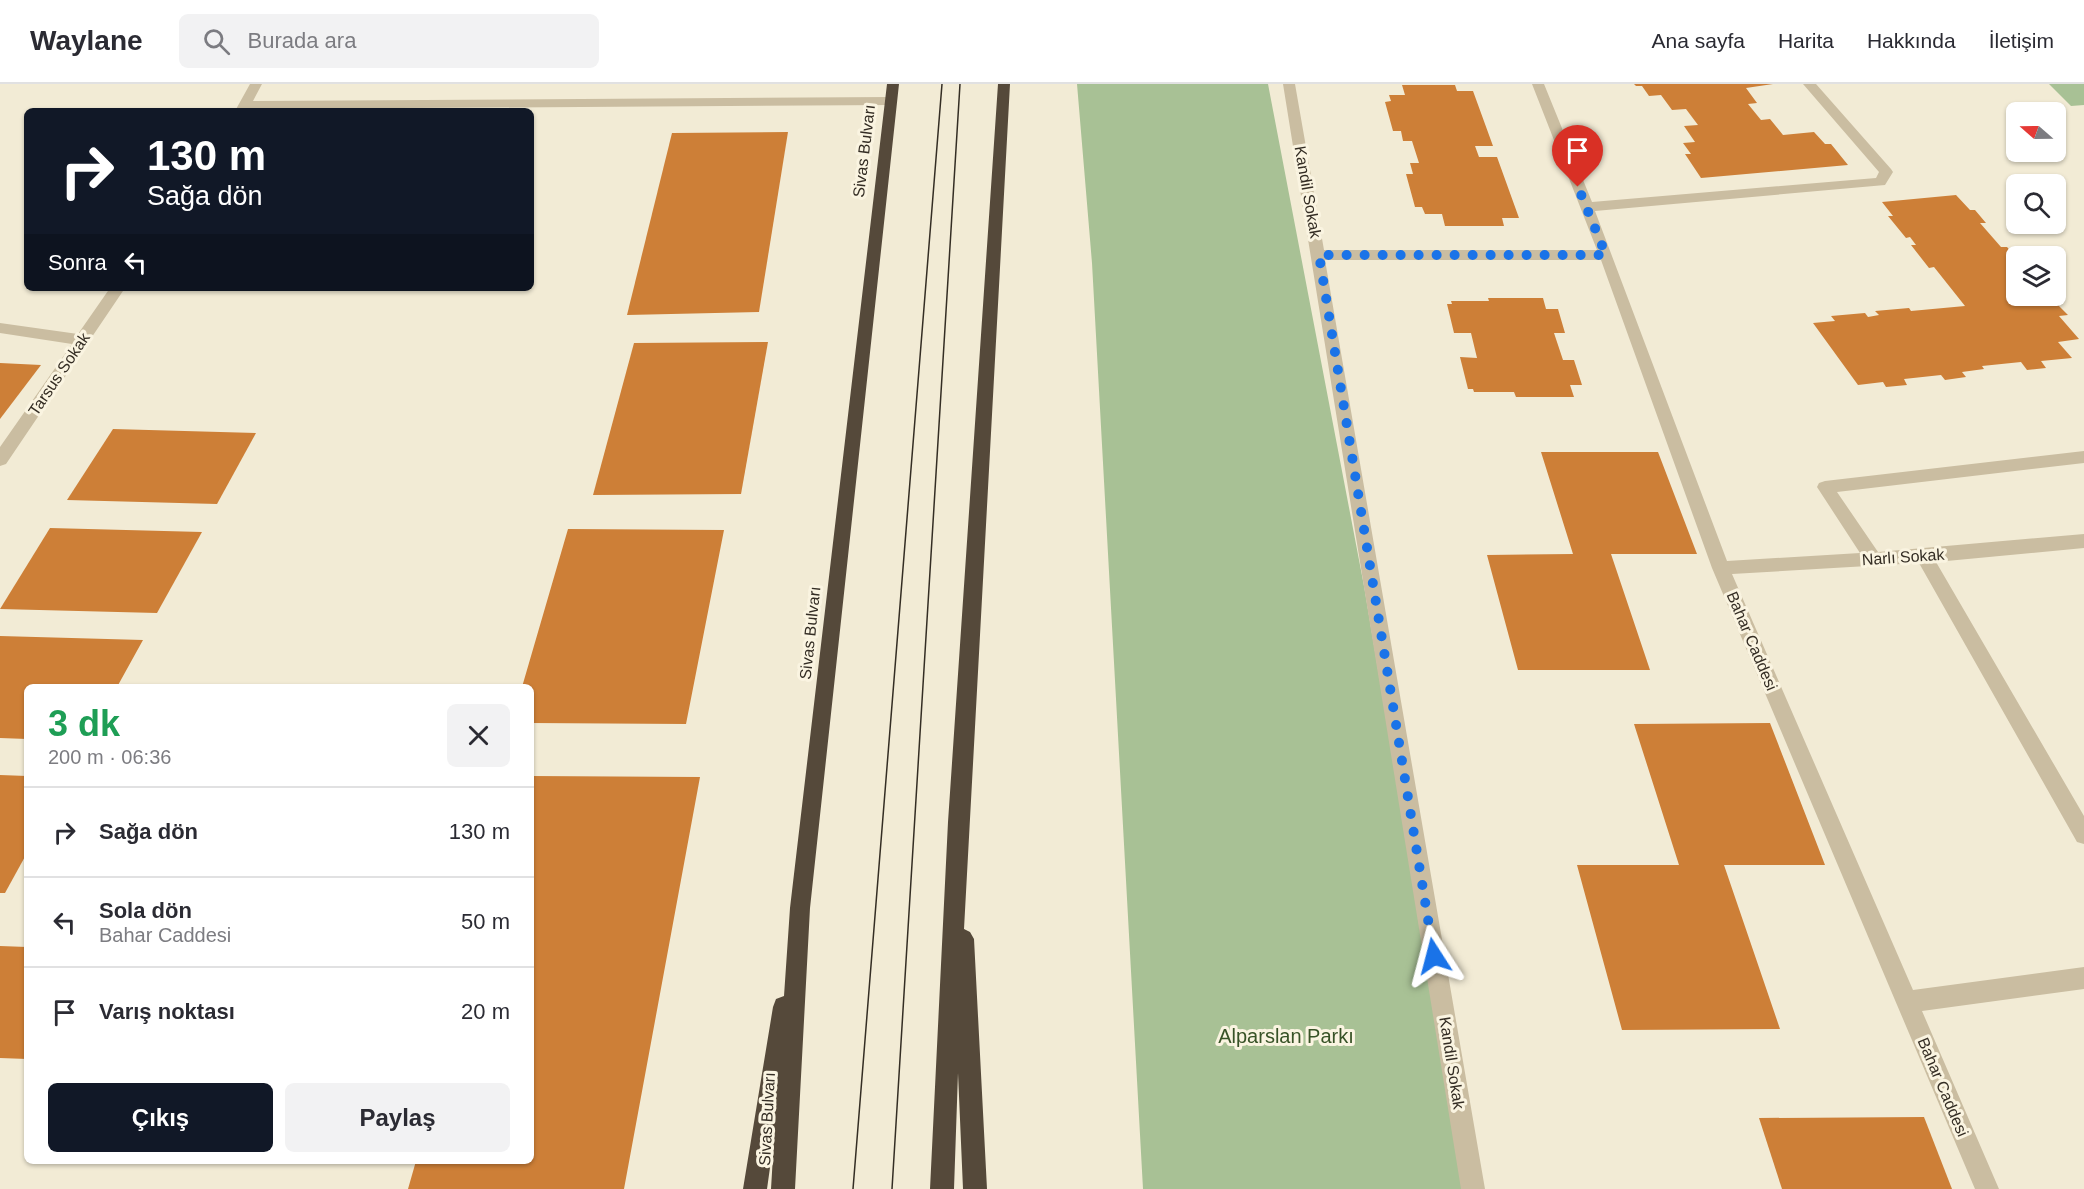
<!DOCTYPE html>
<html lang="tr">
<meta charset="utf-8">
<style>
body{margin:0;font-family:Arial,sans-serif;background:#f2f2f3;color:#2b2b33;height:100vh;display:flex;flex-direction:column;font-size:22px;white-space:nowrap}
*{box-sizing:border-box;margin:0}
p{font-size:20px;color:#7c7c81}
.icon{flex:none;width:33px;height:33px;fill:none;stroke:currentColor;stroke-width:2;stroke-linecap:round;stroke-linejoin:round}
.map{position:relative;flex:1;overflow:hidden}
.side{position:absolute;left:24px;top:600px;width:510px;height:480px;display:flex;flex-direction:column;background:#fff;border-radius:9px;box-shadow:0 2px 4px #0004}
.side>*{flex:none}
.hud{position:absolute;left:24px;top:24px;width:510px;height:183px;border-radius:9px;box-shadow:0 2px 4px #0004;background:#111827;color:#fff;overflow:hidden}
.needle{width:39px;rotate:290deg}
.fabs{position:absolute;left:2006px;top:18px;display:grid;gap:12px}
.fabs a{display:grid;place-items:center;width:60px;height:60px;border-radius:9px;background:#fff;box-shadow:0 2px 4px #0004;font-size:30px}
.pin{position:absolute;display:grid;place-items:center;width:51px;height:51px;color:#fff;margin:-62px -26px;border-radius:50% 50% 50% 0;rotate:-45deg;box-shadow:0 0 6px #0007}
.pin .icon{rotate:45deg}
.me{position:absolute;width:66px;margin:-33px;rotate:351deg;stroke-linejoin:round;filter:drop-shadow(0 0 4px #0008)}
.turn{display:flex;align-items:center;gap:21px;height:126px;padding:0 24px;font-size:27px}
.turn .icon{width:78px;height:78px;stroke-width:2.5}
.turn b{display:block;font-size:42px;line-height:51px}
.then{display:flex;align-items:center;height:57px;padding:0 24px;background:#0003;gap:12px;font-size:22px}
.round{display:grid;place-items:center;flex:none;width:63px;height:63px;border-radius:9px;background:#f2f2f3}
.summary{display:flex;align-items:center;justify-content:space-between;height:102px;padding:0 24px}
h1{font-size:36px;font-weight:700;line-height:45px;color:#1e9e55}
.primary-button{display:flex;gap:12px;margin-top:auto;padding:12px 24px}
.primary-button a{flex:1;height:69px;border-radius:9px;background:#111827;color:#fff;font-size:24px;font-weight:700;line-height:69px;text-align:center}
.primary-button a+a{background:#f2f2f3;color:#2b2b33}
ul{padding:0;list-style:none}
li{display:flex;align-items:center;gap:18px;height:90px;padding:0 24px;border-top:2px solid #e1e1e2}
li div{flex:1}
li b{display:block;font-size:22px}
li em{font-style:normal}
header{display:flex;align-items:center;gap:36px;box-sizing:border-box;height:84px;padding:0 30px;background:#fff;border-bottom:2px solid #e1e1e2}
header strong{font-size:28px}
nav{display:flex;gap:33px;margin-inline-start:auto;font-size:21px}
.search{width:420px;height:54px;background:#f2f2f3;display:flex;align-items:center;gap:15px;box-sizing:border-box;padding:0 21px;border-radius:9px;color:#7c7c81;font-size:22px}
.map>svg:first-child{display:block}
</style>
<header>
<strong>Waylane</strong>
<div class="search"><svg class="icon" aria-label="search" viewBox="0 0 24 24"><circle cx="10" cy="10" r="6"/><path d="M15 15l6 6"/></svg>Burada ara</div>
<nav><a>Ana sayfa</a><a>Harita</a><a>Hakkında</a><a>İletişim</a></nav>
</header>
<div class="map">
<svg width="2084" height="1105" viewBox="0 0 2084 1105">
<rect width="100%" height="100%" fill="#f2ebd5"/>
<g fill="#a8c195">
<path d="M1077,0H1268L1364,502L1465,1105H1143L1092,179Z"/>
<path d="M2049,0H2084V21L2071,22Z"/>
</g>
<g fill="#cd7f37">
<path d="M1634,0H1773L1746,4L1757,19L1748,20L1761,36L1770,35L1783,51L1814,48L1825,60H1831L1848,81L1701,94L1685,70H1691L1683,59L1695,58L1684,42L1698,41L1686,25L1672,26L1661,11L1649,12L1642,2H1636Z"/>
<path d="M1402,1H1455L1457,7H1473L1493,62H1475L1479,73H1497L1519,134H1502L1504,142H1445L1442,130H1425L1422,123H1415L1406,90H1413L1410,79H1419L1412,57H1403L1401,47H1393L1385,18L1391,17L1389,11H1405Z"/>
<path d="M788,48L759,228L627,231L672,49Z"/>
<path d="M1956,111L1970,126H1975L1986,139H1980L2001,163H2007L2016,173V176L2012,177L2016,181V212H2039L2046,219L2055,218L2068,231L2059,232L2079,255L2058,258L2072,274L2041,277L2046,284L2027,286L2021,278L1982,282L1984,285L1962,288L1966,293L1945,296L1941,291L1904,295L1907,301L1886,303L1883,298L1858,301L1813,239L1835,237L1831,232L1865,229L1868,233L1879,231L1875,227L1909,224L1911,227L1965,222L1934,183L1929,184L1911,161H1916L1910,153L1906,154L1888,132H1893L1882,118Z"/>
<path d="M1488,214H1543L1546,225H1558L1565,249H1554L1563,276H1574L1582,301H1570L1574,313H1516L1514,308H1474L1473,305H1468L1460,273L1477,274L1471,249H1454L1447,220H1452L1451,217H1489Z"/>
<path d="M768,258L741,410L593,411L634,259Z"/>
<path d="M0,279L41,281L0,335Z"/>
<path d="M113,345L256,349L217,420L67,416Z"/>
<path d="M1541,368H1658L1697,470H1611L1650,586H1518L1487,471L1573,470Z"/>
<path d="M50,444L202,448L157,529L0,525Z"/>
<path d="M568,445L724,446L686,640L531,639V603H522Z"/>
<path d="M0,552L143,556L117,603H27V655L0,654Z"/>
<path d="M1770,639L1825,781H1724L1780,945L1622,946L1577,781H1679L1634,640Z"/>
<path d="M0,691L27,692V769L5,809H0Z"/>
<path d="M531,692L700,693L624,1105H408L416,1077H531Z"/>
<path d="M0,862L27,863V975L0,974Z"/>
<path d="M1924,1033L1952,1105H1782L1759,1034Z"/>
</g>
<g fill="none" stroke-linecap="round" stroke-linejoin="round">
<g fill="#cabda1" fill-rule="evenodd">
<path d="M250,0H262L253,17L891,13L897,17L891,21L249,25L247,27H235Z"/>
<path d="M1283,0H1295L1324,166H1597L1532,0H1544L1592,118L1876,94L1879,88L1803,0H1816L1891,85L1893,88L1885,101L1595,127L1727,477L1860,469L1817,403L1819,399L1825,397L2084,367V379L1837,408L1878,468L2084,450V464L1936,478L2084,732V760L2077,758L1919,479L1732,490L1913,906L2084,883V905L1922,927L1999,1105H1975L1712,484L1601,176H1325L1485,1105H1461Z"/>
<path d="M110,204H125L6,380L0,382V363L72,260L0,249V239L78,250Z"/>
</g>
<g fill="#55493a" fill-rule="evenodd">
<path d="M887,0H899L810,824L795,1105H771L774,1055L767,1105H743L773,923L776,915L784,912L790,824Z"/>
<path d="M998,0H1010L964,845L970,848L974,855L987,1105H963L958,989L954,1105H930L948,738Z"/>
</g>
<g stroke="#342d24" stroke-width="1.5">
<path d="M853,1105L942,0"/>
<path d="M892,1105L960,0"/>
</g>
</g>
<g fill="none" stroke-linecap="round" stroke-linejoin="round">
<path stroke="#1a73e8" stroke-width="10" stroke-dasharray="0 18" d="M1434,872L1319,171H1606L1578,103"/>
</g>
<g text-anchor="middle" dominant-baseline="central" stroke-width="6" stroke-linejoin="round" paint-order="stroke">
<g font-size="16" fill="#342d24" stroke="#faf4e1">
<text transform="translate(864 67) rotate(-83)">Sivas Bulvarı</text>
<text transform="translate(1308 108) rotate(80)">Kandil Sokak</text>
<text transform="translate(59 290) rotate(-56)">Tarsus Sokak</text>
<text transform="translate(1903 473) rotate(-4)">Narlı Sokak</text>
<text transform="translate(810 549) rotate(-84)">Sivas Bulvarı</text>
<text transform="translate(1752 557) rotate(67)">Bahar Caddesi</text>
<text transform="translate(1452 979) rotate(81)">Kandil Sokak</text>
<text transform="translate(1943 1003) rotate(67)">Bahar Caddesi</text>
<text transform="translate(767 1035) rotate(-87)">Sivas Bulvarı</text>
</g>
<g font-size="20" fill="#385327" stroke="#faf4e1">
<text x="1286" y="952">Alparslan Parkı</text>
</g>
</g>
</svg>
<div class="fabs">
<a><svg class="needle" viewBox="-14 -14 28 28"><path d="M0-13l5 13h-10z" fill="#e53935"/><path d="M0 13l5-13h-10z" fill="#7c7c81"/></svg></a>
<a><svg class="icon" aria-label="search" viewBox="0 0 24 24"><circle cx="10" cy="10" r="6"/><path d="M15 15l6 6"/></svg></a>
<a><svg class="icon" aria-label="layers" viewBox="0 0 24 24"><path d="M12 4l9 5-9 5-9-5zM3 14l9 5 9-5"/></svg></a>
</div>
<div class="pin" style="left:1578px;top:103px;background:#d93025"><svg class="icon" aria-label="arrive" viewBox="0 0 24 24"><path d="M6 21V4h12l-3 4 3 4H6"/></svg></div>
<svg class="me" style="left:1434px;top:872px" viewBox="-20 -20 40 40"><path d="M0-17L14 15 0 8-14 15z" fill="#1a73e8" stroke="#fff" stroke-width="4"/></svg>
<div class="hud">
<div class="turn"><svg class="icon" aria-label="right" viewBox="0 0 24 24"><path d="M7 20v-9h11M14 6l5 5-5 5"/></svg><div><b>130 m</b>Sağa dön</div></div>
<div class="then">Sonra<svg class="icon" aria-label="left" viewBox="0 0 24 24"><path d="M17 20v-9H6M10 6l-5 5 5 5"/></svg></div>
</div>
<section class="side">
<div class="summary"><div><h1>3 dk</h1><p>200 m · 06:36</p></div><a class="round"><svg class="icon" aria-label="close" viewBox="0 0 24 24"><path d="M6 6l12 12M18 6L6 18"/></svg></a></div>
<ul>
<li><svg class="icon" aria-label="right" viewBox="0 0 24 24"><path d="M7 20v-9h11M14 6l5 5-5 5"/></svg><div><b>Sağa dön</b></div><em>130 m</em></li>
<li><svg class="icon" aria-label="left" viewBox="0 0 24 24"><path d="M17 20v-9H6M10 6l-5 5 5 5"/></svg><div><b>Sola dön</b><p>Bahar Caddesi</p></div><em>50 m</em></li>
<li><svg class="icon" aria-label="arrive" viewBox="0 0 24 24"><path d="M6 21V4h12l-3 4 3 4H6"/></svg><div><b>Varış noktası</b></div><em>20 m</em></li>
</ul>
<div class="primary-button"><a>Çıkış</a><a>Paylaş</a></div>
</section>
</div>
